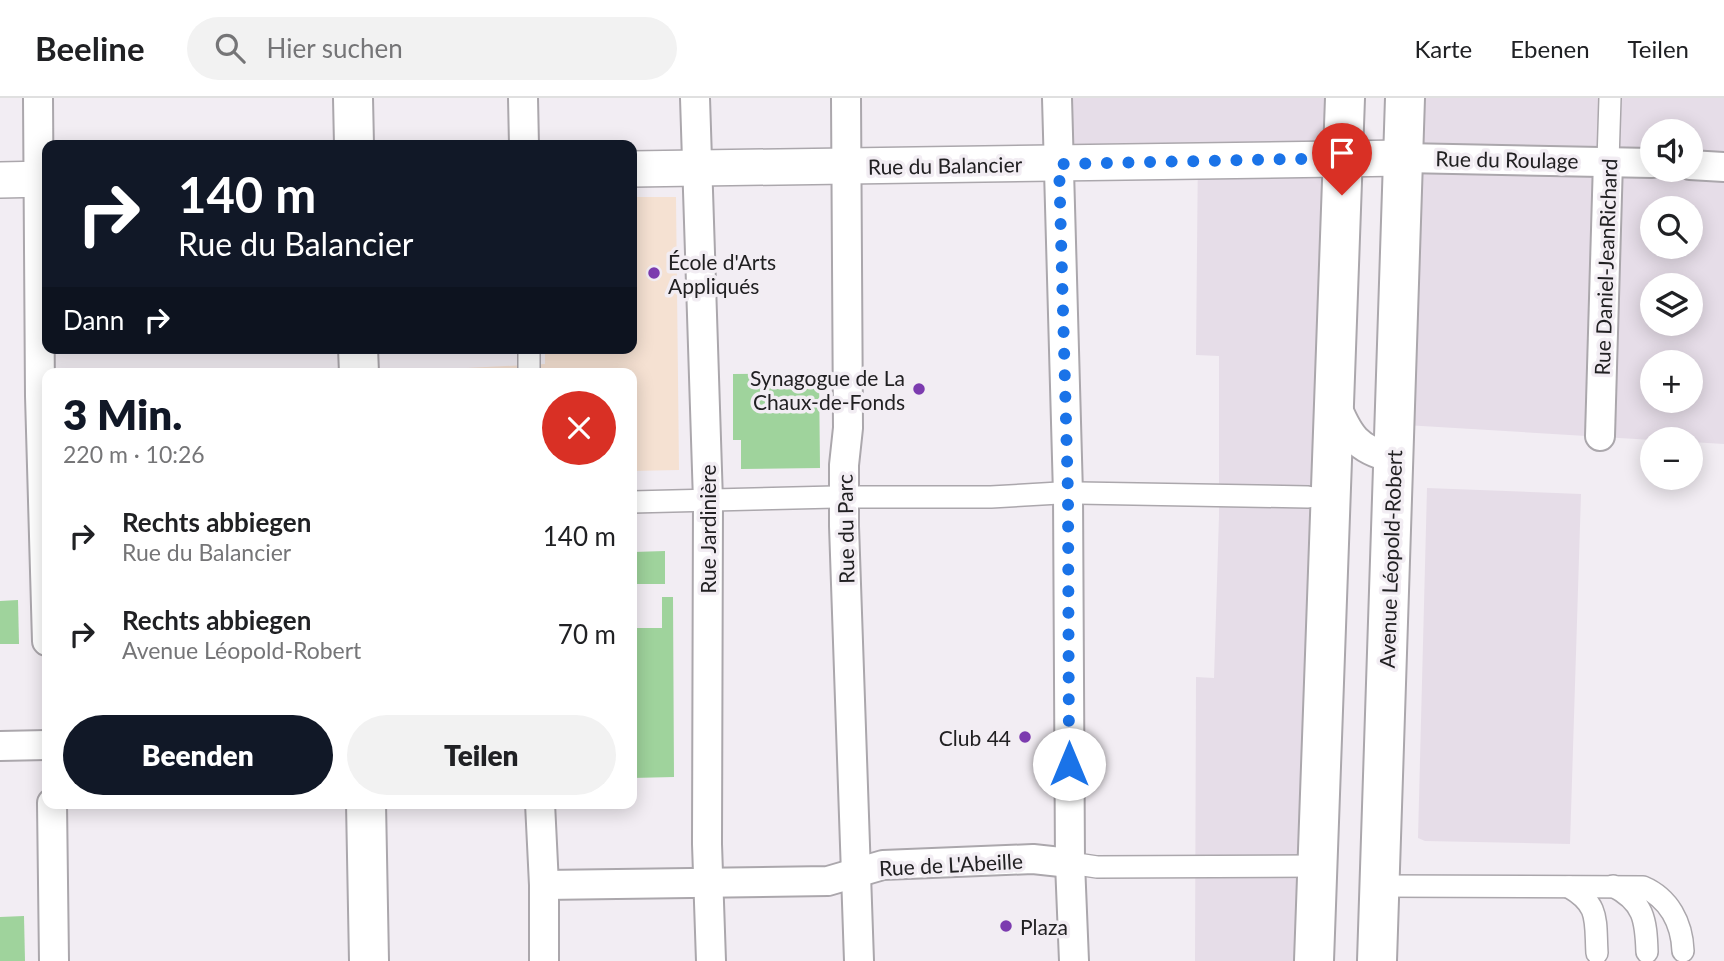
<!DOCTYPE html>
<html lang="de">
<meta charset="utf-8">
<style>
body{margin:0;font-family:Lato,sans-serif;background:#f2f2f2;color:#202124;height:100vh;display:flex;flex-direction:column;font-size:26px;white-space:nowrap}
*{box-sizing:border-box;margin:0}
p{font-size:23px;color:#757577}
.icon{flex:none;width:38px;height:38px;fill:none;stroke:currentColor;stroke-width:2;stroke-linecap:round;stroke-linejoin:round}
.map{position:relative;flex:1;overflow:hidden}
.side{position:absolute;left:42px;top:270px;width:595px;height:441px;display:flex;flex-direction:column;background:#fff;border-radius:14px;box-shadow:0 4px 18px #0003}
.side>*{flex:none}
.guide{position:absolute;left:42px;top:42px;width:595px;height:214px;border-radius:14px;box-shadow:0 4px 18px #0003;background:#111827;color:#fff;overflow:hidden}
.fabs{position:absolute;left:1640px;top:21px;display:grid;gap:14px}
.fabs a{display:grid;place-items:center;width:63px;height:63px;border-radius:50%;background:#fff;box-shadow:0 4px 18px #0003;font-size:35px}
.pin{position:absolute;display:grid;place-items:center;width:60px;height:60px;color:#fff;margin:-72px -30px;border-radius:50% 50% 50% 0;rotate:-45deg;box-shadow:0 0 7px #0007}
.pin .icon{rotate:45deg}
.me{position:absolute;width:77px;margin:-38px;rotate:0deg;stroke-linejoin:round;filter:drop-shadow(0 0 5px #0008)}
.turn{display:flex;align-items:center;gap:24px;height:147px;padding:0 21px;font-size:32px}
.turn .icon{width:91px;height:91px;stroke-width:2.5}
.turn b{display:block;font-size:49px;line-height:60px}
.then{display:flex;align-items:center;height:66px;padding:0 21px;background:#0003;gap:14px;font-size:26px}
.round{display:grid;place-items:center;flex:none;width:74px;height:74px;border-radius:37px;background:#f2f2f2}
.summary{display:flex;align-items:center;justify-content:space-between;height:119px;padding:0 21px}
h1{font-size:42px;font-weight:800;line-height:52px;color:#111827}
.cta{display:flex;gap:14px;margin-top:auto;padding:14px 21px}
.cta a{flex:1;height:80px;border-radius:42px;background:#111827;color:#fff;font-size:28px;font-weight:800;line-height:80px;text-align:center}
.cta a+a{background:#f2f2f2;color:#202124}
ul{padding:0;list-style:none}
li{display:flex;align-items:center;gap:21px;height:98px;padding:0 21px}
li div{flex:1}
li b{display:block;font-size:26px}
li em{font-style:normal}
header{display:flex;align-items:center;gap:42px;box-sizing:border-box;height:98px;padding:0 35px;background:#fff;border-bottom:2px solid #e0e0e0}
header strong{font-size:33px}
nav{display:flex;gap:38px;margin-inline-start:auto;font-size:24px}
.search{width:490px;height:63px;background:#f2f2f2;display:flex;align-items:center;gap:18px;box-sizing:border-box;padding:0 24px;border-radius:38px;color:#757577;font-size:26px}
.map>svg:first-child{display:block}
</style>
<header>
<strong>Beeline</strong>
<div class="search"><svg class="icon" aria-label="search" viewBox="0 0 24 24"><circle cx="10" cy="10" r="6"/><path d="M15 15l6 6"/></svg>Hier suchen</div>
<nav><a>Karte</a><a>Ebenen</a><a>Teilen</a></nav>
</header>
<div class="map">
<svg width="1724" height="863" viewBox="0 0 1724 863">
<rect width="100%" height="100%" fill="#f2edf3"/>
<g fill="#e6dde8" fill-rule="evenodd">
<path d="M1067,0H1336L1300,863H1195L1196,579L1214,580L1219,418V258L1196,257L1198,49L1068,51Z"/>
<path d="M1416,0H1724V346L1691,344L1690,341L1652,342L1405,327ZM1652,33H1690V72H1652ZM1652,110H1690V149H1652ZM1652,187H1690V226H1652ZM1652,264H1690V303H1652Z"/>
<path d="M1427,390L1581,396L1570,746L1425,743L1418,740Z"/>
</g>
<path fill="#f5e1d2" d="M632,99H676L679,372L632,373V275H371L545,266V250H632Z"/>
<g fill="#9fd39c">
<path d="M819,275L820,370L741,371V342H733V276Z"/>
<path d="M665,453V486H633V454Z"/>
<path d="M662,499H673L674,679L632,680V530H662Z"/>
<path d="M18,502L19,546H0V503Z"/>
<path d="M24,818L25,863H0V819Z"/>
</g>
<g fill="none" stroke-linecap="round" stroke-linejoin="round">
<defs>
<g id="pedestrian">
<path d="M1608,63L1610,0"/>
<path d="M529,250V275"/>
<path d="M1078,395L1308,399"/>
<path d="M854,399H991L1059,395"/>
<path d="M632,404L835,399"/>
<path d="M1070,765L1097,769L1317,768"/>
<path d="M1380,788L1643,789C1669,800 1682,825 1683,853"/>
<path d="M1613,788C1644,804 1646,822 1647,854"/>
<path d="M1569,789C1600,807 1595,822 1597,855"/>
</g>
<g id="minor">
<path d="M38,0L40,298L47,543"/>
<path d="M523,0L524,47"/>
<path d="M695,0L708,403L707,746L711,863"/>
<path d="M846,0L848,330L844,367V428L859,863"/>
<path d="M1057,0L1068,396L1070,765L1074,863"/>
<path d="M1404,60L1652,65"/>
<path d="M1690,67L1724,69"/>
<path d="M1335,304C1348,337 1357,352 1393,360"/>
<path d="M1600,338L1608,63"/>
<path d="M0,648L47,647"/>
<path d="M52,705L54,863"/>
<path d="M540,705L544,787V863"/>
<path d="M544,787L828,783L883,767L1033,761L1070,765"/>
</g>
<g id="tertiary">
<path d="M632,71L1404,60"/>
<path d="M0,82L47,81"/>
</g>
<g id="secondary">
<path d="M353,0L354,47"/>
<path d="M358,250L359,275"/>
<path d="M366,705L369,863"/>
</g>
<g id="primary">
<path d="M1314,863L1345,0"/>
<path d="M1377,863L1405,0"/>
</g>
</defs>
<use href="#pedestrian" stroke="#aba7ac" stroke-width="24"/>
<use href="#minor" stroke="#aba7ac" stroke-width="32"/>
<use href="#tertiary" stroke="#aba7ac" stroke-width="38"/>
<use href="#secondary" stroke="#aba7ac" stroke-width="42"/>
<use href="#primary" stroke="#aba7ac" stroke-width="42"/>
<use href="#pedestrian" stroke="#fff" stroke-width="21"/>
<use href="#minor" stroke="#fff" stroke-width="28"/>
<use href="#tertiary" stroke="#fff" stroke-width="35"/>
<use href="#secondary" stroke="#fff" stroke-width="38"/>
<use href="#primary" stroke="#fff" stroke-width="38"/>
</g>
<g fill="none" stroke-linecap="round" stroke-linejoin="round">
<path stroke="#1a73e8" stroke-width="12" stroke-dasharray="0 21.6" d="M1069,666L1068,396L1059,66L1343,60L1342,97"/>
</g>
<g fill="#7c3baf" stroke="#f2edf3" stroke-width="2.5">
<circle cx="654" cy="175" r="7"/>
<circle cx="919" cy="291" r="7"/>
<circle cx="1025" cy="639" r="7"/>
<circle cx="1006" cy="828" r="7"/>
</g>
<g text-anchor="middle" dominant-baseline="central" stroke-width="7" stroke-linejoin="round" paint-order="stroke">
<g font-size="21" fill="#212022" stroke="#f2edf3">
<text transform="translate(1507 61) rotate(1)">Rue du Roulage</text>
<text transform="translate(945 67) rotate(-1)">Rue du Balancier</text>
<text transform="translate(1605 169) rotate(-88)">Rue Daniel-JeanRichard</text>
<text transform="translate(707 431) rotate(-90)">Rue Jardinière</text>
<text transform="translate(845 431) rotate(-91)">Rue du Parc</text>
<text transform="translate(1390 461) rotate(-88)">Avenue Léopold-Robert</text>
<text transform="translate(951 766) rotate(-3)">Rue de L'Abeille</text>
</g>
<g font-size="21" fill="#212022" stroke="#f2edf3" text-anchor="start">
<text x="668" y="163">École d'Arts<tspan x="668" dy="24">Appliqués</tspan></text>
<text x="905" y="279" text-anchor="end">Synagogue de La<tspan x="905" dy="24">Chaux-de-Fonds</tspan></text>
<text x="1011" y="639" text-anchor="end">Club 44</text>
<text x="1020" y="828">Plaza</text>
</g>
</g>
</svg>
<div class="fabs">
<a><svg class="icon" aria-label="sound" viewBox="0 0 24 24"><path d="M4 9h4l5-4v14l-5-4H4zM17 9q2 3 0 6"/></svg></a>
<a><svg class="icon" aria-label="search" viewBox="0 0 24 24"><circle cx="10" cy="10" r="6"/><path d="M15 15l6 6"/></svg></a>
<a><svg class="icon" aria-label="layers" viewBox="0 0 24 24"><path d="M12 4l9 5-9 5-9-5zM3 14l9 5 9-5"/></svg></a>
<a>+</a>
<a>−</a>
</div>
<div class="pin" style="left:1342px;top:97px;background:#d93025"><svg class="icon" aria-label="arrive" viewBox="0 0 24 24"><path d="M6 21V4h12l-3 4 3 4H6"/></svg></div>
<svg class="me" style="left:1069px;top:666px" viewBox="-20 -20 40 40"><circle r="19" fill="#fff"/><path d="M0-13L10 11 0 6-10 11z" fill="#1a73e8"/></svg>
<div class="guide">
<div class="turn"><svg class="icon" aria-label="right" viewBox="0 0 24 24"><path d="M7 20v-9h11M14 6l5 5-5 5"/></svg><div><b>140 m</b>Rue du Balancier</div></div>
<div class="then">Dann<svg class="icon" aria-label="right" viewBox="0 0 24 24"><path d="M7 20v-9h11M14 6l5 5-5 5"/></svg></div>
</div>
<section class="side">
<div class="summary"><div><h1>3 Min.</h1><p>220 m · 10:26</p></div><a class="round" style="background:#d93025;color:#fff"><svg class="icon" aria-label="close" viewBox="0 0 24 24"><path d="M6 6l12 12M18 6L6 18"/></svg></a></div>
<ul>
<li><svg class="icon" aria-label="right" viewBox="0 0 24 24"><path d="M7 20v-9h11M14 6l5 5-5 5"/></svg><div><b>Rechts abbiegen</b><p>Rue du Balancier</p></div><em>140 m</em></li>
<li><svg class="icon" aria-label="right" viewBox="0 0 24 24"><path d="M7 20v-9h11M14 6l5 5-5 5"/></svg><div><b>Rechts abbiegen</b><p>Avenue Léopold-Robert</p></div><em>70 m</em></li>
</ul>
<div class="cta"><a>Beenden</a><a>Teilen</a></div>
</section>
</div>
